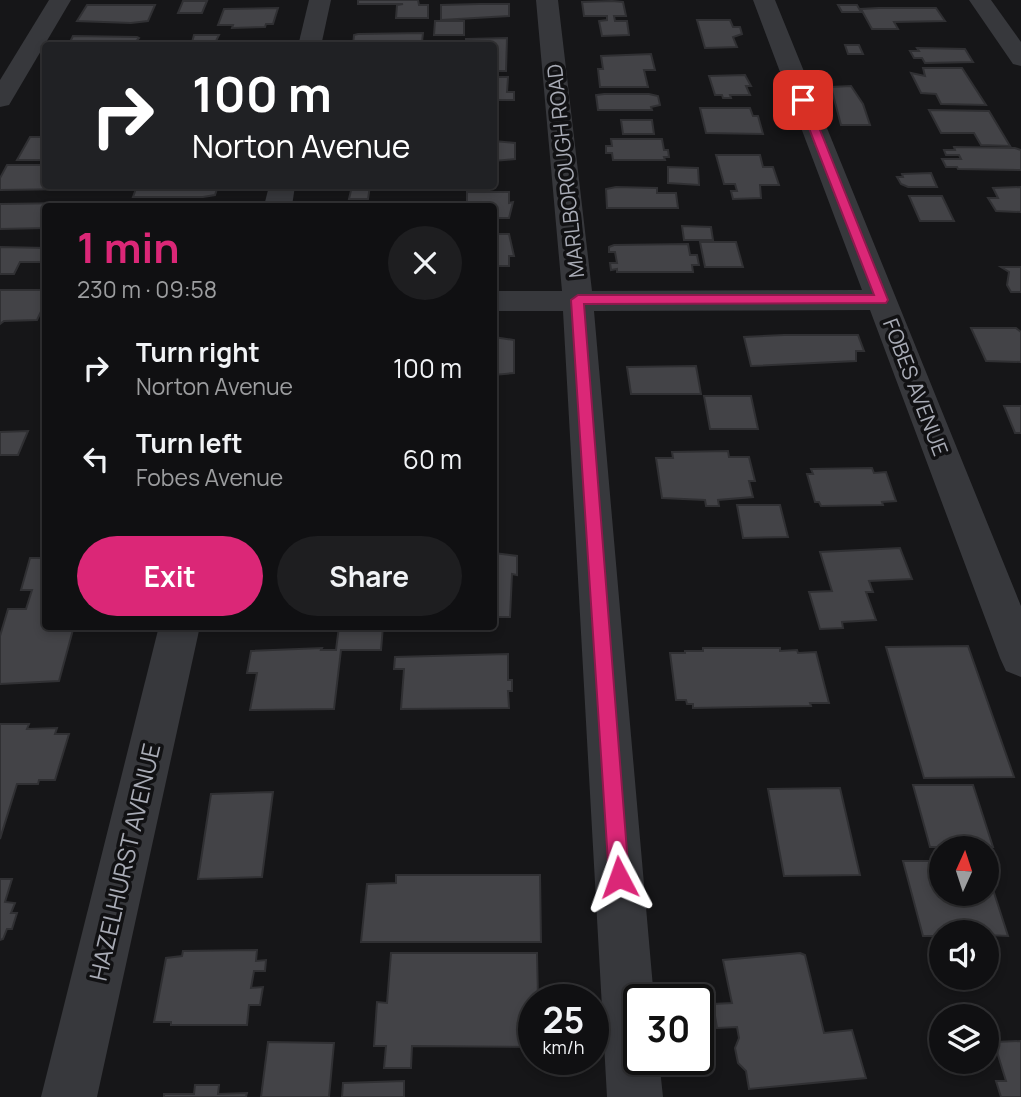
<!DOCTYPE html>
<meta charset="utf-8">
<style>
body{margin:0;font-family:Manrope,sans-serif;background:#1e1e20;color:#f1f3f6;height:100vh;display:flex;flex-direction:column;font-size:26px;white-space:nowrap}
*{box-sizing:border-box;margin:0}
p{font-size:23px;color:#9c9d9f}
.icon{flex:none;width:38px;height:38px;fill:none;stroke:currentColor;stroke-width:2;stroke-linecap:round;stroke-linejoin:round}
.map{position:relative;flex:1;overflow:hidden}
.side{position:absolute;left:42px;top:203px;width:455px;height:427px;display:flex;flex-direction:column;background:#101012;border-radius:7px;box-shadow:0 4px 10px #0003,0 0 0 2px #303032}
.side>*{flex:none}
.banner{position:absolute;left:42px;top:42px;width:455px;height:147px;border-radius:7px;box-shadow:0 4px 10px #0003,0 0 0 2px #303032;background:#202124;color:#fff;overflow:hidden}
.needle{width:46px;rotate:3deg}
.buttons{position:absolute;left:929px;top:836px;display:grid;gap:14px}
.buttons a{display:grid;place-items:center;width:70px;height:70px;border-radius:50%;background:#101012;box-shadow:0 4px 10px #0003,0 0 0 2px #303032;font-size:35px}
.speed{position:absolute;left:518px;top:984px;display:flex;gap:14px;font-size:35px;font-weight:700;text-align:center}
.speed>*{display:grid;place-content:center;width:91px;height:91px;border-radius:50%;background:#101012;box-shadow:0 4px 10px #0003,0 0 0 2px #303032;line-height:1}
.speed small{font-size:18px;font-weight:400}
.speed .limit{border:4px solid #111;border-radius:10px;background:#fff;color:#111}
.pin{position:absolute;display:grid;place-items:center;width:60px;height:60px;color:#fff;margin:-30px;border-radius:14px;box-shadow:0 4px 10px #0006}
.me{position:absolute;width:77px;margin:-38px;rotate:356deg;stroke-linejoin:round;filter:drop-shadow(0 0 5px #0008)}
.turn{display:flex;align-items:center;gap:24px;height:147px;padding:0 35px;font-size:32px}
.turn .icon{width:91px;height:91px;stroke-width:2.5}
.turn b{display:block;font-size:49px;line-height:60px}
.round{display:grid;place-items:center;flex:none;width:74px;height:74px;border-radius:37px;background:#1e1e20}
.headline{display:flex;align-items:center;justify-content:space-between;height:119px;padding:0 35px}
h1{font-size:42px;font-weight:700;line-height:52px;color:#db2777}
.button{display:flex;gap:14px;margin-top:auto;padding:14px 35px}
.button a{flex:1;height:80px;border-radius:42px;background:#db2777;color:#fff;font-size:28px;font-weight:700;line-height:80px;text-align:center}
.button a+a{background:#1e1e20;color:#f1f3f6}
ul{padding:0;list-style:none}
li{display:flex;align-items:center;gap:21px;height:91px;padding:0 35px}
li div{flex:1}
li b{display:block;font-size:26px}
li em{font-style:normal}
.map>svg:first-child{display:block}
</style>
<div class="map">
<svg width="1021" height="1097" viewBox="0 0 1021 1097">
<rect width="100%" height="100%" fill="#161618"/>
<g fill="#434347" stroke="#303033" stroke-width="2">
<path d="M358,0H418L419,5H428V18H396L397,5L403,4H358Z"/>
<path d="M183,1H207L202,13H178Z"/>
<path d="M612,1L623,2L626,16H614L615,21H627L629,35L602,36L599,21L607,20V16H584L582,2Z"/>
<path d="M479,4H509V16L441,20V5Z"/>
<path d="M87,5H155L148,21L131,23L77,21Z"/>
<path d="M838,5H857L861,12H842Z"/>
<path d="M278,8L273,24H266L265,27L232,28L233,25H218L224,9Z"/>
<path d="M878,8H936L945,21L894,22L898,29H872L861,9Z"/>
<path d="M697,20H730L733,27H740L742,34L733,37L737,47L705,48Z"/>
<path d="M435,21H464V35H434Z"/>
<path d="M423,33L422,42H410V46H353L354,35L358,34Z"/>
<path d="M194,35H219L216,41H221L219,46H191Z"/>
<path d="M73,36L137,37L139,38L132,46H68Z"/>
<path d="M507,38L506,71H494V46L466,45V39Z"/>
<path d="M845,45H859L863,54H848Z"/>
<path d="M917,48L965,49L973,62L925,63L922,58H914L910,51H919Z"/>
<path d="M651,54L655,70H644L648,87H600L598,69H603L601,56Z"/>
<path d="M923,68H962L986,105L941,104L936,94L921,93L911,73L925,76Z"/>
<path d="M745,75L751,86H746L750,95H730L731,98H723L722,95H715L709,76Z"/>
<path d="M494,77H508L507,92H514V100H494Z"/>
<path d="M851,86L863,104L870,125H841L831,87Z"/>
<path d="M604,94H649L658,96L660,105L651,107L652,110H598L596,95Z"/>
<path d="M700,108H750L753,116H758L763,134L706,133Z"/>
<path d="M929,110L989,111L1010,146L981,145L974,133H941Z"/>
<path d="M621,120H652L654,134H623Z"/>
<path d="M30,137H46V160H17Z"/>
<path d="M611,139H662L664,150H668L669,157H664L665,160H613L612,153H606V146H612Z"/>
<path d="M494,141L515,143V159L494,161Z"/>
<path d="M954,147L1015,148L1021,150V170L958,169L957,167H946L942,159H961L959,155H946L944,150H955Z"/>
<path d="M716,155H760L763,167H773L779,185H760L761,198L733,199L731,191H737L735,184H724Z"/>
<path d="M7,165H46V186H75L73,189L0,190V178Z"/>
<path d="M668,167L698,168L699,185L668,183Z"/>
<path d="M931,173L937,187H908L901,184L897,177H903L902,174Z"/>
<path d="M137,186H218L215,195L203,197H133Z"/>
<path d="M352,186H370L368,199H349Z"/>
<path d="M616,187L657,188V193H676L678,208H607L606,189Z"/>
<path d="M1021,187V212L996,211L988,198H998L993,188Z"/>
<path d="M467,192H509V203L513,202L509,218H494V206H467Z"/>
<path d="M909,196H942L954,221H920Z"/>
<path d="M69,203L68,206H46V228L0,229V204Z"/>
<path d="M682,226L711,227L713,240H684Z"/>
<path d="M494,234H509L514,256H509V266H494Z"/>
<path d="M700,242H736L743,267H705Z"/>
<path d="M688,244L690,255H697L699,265H692L693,272H617V269L611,270L610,263H617L615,252H609V247L614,245Z"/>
<path d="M0,247L46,248V252L41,262H20L14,274H0Z"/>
<path d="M1001,267H1021V292H1011L1007,285L1009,272Z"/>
<path d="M0,290H46V301L37,320L4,321L0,324Z"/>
<path d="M971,328H1016L1021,332V362L986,361Z"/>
<path d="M784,335H858L864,351H856V361L751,366L744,337Z"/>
<path d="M494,337L514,340V373L494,375Z"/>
<path d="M696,366L701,394H631L627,367Z"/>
<path d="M704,396H751L758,429H710Z"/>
<path d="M1004,406H1021V433H1015Z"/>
<path d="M28,431L18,455H0V432Z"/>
<path d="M728,451L729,457H749L755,481H749L753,497L718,500L719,506H706L705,500L662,498L656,458H673L672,452Z"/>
<path d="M872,468L874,473L886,472L896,501L882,502L883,505L821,506L819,502H815L807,474H813L811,469Z"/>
<path d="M737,505H780L788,537L743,538Z"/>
<path d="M900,548L912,579L869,581L873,592H866L876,620L842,622L843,628L820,629L809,592L832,591L820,552Z"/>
<path d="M494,553L517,556V575L512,574L510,617H494Z"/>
<path d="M30,558H46V626H74L59,681L0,684V636L8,609H26L32,590H21Z"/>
<path d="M339,626H383L381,650H341L334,709L250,710L257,673H247L251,651L322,648L321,650H336Z"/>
<path d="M968,646L1014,777L924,778L886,647Z"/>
<path d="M703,648H780V651L797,650L798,653L816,652L829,703H810L811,706L693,708V704H687L686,700H676L670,653H685V651H703Z"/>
<path d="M508,654V680H512V691H508L509,708L401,709L404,669H394L395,657Z"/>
<path d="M0,724H29L27,729L57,728L55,734H69L55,780H39L38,784H17L0,839Z"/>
<path d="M913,785H973L993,847H930Z"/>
<path d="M840,788L860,875L784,876L768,789Z"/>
<path d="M273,792L262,877L198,879L211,794Z"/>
<path d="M903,861H942V894H987V871L1008,936L942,933V936H923Z"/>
<path d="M396,875H540L541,942H361L367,884L396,883Z"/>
<path d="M0,879H12L5,902L15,903L11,913H17L12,929H7L3,939L0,940Z"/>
<path d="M257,950L256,961L266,960L265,971H254L251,988L263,987L260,1005H249L247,1025H171V1022H154L166,958L182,956L183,951Z"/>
<path d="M391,953H537L538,999H534V1047L412,1046L411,1068H384L386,1046H374L377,1002L387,1003Z"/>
<path d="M800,953L805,955L824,1033L852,1030L866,1078L749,1089L746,1071L738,1063L735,1048L739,1038L737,1027L717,1028L713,1004L732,1003L723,960Z"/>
<path d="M1021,1041V1097H1001L996,1081H1006L994,1042Z"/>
<path d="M268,1042L334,1043L329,1097H261Z"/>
<path d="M404,1081V1097H342L343,1083Z"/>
<path d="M195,1085H219L218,1094L247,1093L246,1097H164V1094H194Z"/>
</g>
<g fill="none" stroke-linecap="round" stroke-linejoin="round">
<g fill="#37383c" fill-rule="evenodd">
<path d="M49,0H71L12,100L9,105L0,107V80Z"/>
<path d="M309,0H331L321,46H298Z"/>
<path d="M536,0H558L592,291L862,290L753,0H775L1021,606V677L1006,671L1000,658L870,310L594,311L654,999H639V1059H659L663,1097H607L563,311H494V291H562Z"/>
<path d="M969,0H991L1021,42V66L1013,64Z"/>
<path d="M269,186H295L292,206H264Z"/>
<path d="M159,626H200L97,1097H41Z"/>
</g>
</g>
<path fill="#db2777" stroke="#8e194d" stroke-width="2" d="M800,98L808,100L888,300L886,303L584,304L629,877L626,884L619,887L612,884L609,877L571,300L578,295H874L798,100Z"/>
<g text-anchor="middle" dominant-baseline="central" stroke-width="7" stroke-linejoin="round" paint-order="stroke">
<g font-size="21" fill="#a9acb6" stroke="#111113">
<text transform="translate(565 171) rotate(-96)">MARLBOROUGH ROAD</text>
<text transform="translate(916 387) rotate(69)">FOBES AVENUE</text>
</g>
<g font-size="24" fill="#a9acb6" stroke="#111113">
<text transform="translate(124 862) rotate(-77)">HAZELHURST AVENUE</text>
</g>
</g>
</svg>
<div class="buttons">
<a><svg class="needle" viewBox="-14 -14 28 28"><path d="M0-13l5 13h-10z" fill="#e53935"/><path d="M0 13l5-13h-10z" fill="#9c9d9f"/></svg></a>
<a><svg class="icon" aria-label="sound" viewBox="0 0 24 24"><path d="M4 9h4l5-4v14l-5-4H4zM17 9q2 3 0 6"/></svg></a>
<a><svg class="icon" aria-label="layers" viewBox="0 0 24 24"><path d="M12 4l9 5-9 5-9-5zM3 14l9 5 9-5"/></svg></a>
</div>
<div class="speed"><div>25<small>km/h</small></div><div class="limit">30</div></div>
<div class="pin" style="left:803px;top:100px;background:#d93025"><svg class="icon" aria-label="arrive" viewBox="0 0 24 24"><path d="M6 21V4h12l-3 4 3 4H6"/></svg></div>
<svg class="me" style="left:619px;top:877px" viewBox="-20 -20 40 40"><path d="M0-17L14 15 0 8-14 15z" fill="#db2777" stroke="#fff" stroke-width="4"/></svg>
<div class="banner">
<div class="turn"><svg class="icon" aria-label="right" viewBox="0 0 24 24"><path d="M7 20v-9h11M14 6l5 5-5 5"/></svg><div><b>100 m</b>Norton Avenue</div></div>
</div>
<section class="side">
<div class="headline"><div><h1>1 min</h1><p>230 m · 09:58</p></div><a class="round"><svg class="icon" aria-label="close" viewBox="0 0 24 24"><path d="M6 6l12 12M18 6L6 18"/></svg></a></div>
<ul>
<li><svg class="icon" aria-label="right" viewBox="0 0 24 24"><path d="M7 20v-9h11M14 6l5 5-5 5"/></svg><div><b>Turn right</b><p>Norton Avenue</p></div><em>100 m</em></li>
<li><svg class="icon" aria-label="left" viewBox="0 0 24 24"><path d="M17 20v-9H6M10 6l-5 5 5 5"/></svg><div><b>Turn left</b><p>Fobes Avenue</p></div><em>60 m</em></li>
</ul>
<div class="button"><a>Exit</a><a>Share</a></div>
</section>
</div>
